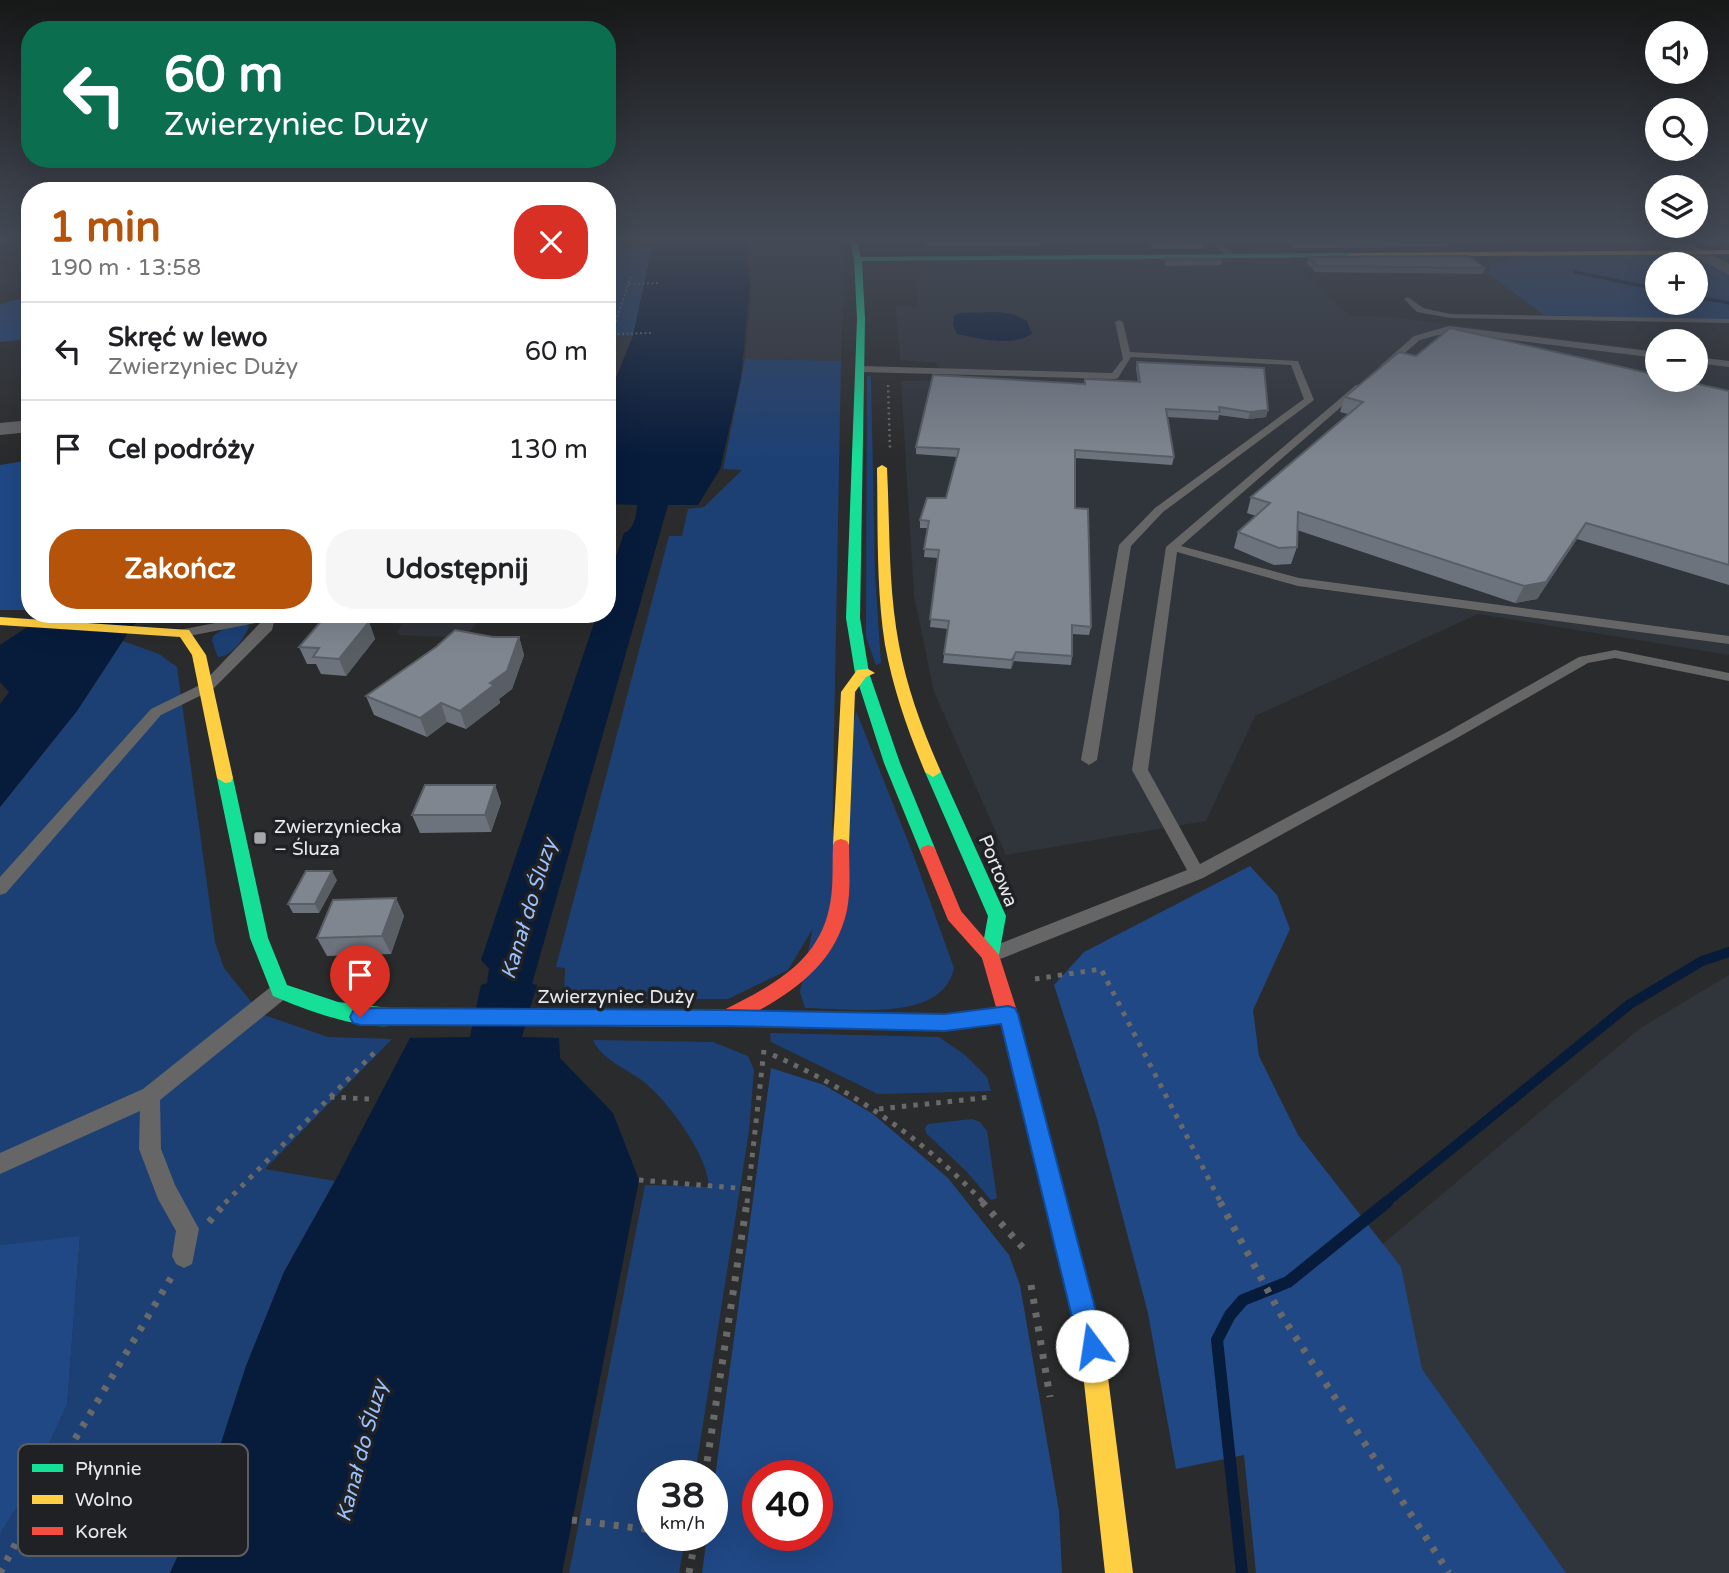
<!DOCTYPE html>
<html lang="pl">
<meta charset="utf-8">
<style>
body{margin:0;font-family:"Varela Round",sans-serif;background:#f6f6f6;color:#202124;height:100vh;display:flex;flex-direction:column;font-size:26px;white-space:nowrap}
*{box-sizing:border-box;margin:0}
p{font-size:23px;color:#757577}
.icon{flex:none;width:38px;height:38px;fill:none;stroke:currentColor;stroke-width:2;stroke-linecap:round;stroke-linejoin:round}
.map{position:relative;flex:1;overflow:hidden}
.sheet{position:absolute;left:21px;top:182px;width:595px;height:441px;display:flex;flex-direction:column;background:#fff;border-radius:28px;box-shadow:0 7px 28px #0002}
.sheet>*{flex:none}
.guide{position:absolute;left:21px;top:21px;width:595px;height:147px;border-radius:28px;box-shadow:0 7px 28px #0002;background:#0b6e4f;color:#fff;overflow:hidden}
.buttons{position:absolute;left:1645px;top:21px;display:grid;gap:14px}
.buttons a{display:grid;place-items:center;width:63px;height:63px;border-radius:50%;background:#fff;box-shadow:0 7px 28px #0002;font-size:35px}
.speed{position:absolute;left:637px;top:1460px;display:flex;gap:14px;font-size:35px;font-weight:700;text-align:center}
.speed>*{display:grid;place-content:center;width:91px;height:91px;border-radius:50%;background:#fff;box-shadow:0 7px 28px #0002;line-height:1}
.speed small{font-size:18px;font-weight:400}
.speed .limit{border:10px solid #d22;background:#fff;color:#111}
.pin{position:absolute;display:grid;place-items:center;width:60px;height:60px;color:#fff;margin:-72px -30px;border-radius:50% 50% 50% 0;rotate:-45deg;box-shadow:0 0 7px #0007}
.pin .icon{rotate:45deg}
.me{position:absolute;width:77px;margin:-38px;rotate:346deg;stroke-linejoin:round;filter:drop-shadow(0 0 5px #0008)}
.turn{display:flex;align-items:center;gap:24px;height:147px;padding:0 28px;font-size:32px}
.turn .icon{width:91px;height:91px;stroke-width:2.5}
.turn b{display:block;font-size:49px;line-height:60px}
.round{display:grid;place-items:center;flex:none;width:74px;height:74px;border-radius:28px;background:#f6f6f6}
.head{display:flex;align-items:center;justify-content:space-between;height:119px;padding:0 28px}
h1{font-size:42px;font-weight:700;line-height:52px;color:#b45309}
.primary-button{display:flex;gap:14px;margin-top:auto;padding:14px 28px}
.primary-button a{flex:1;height:80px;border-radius:28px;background:#b45309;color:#fff;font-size:28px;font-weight:700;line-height:80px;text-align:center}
.primary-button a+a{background:#f6f6f6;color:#202124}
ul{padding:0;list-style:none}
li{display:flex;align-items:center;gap:21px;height:98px;padding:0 28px;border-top:2px solid #e0e0e0}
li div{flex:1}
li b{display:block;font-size:26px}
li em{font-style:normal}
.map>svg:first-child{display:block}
</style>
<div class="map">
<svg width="1729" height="1573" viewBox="0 0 1729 1573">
<rect width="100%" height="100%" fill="#2a2b2c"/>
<g fill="#30343b">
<path d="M749,239H840L845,257L841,361L745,359L753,285Z"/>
<path d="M913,239H1288L1294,244L922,248L917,247Z"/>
<path d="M1288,256L1349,316L1391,317L1657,351V380H1696V356L1729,361V655L1478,614L1255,716L1206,821L1006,855L934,692L914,596L901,381L943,380L937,363L900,360L896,306L916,307L921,268L935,259Z"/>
<path d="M633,336L607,400V337Z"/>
<path d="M207,614H484L465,638L400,635L397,632L402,624L245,616L202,620Z"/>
<path d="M1729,975V1573H1530L1329,1289L1639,1029Z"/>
</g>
<g fill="#1d4074" fill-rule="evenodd">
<path d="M652,247L633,336L607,337V249Z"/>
<path d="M1680,254L1700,258L1729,274V320L1544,315L1483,270H1491L1490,262H1508L1511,258ZM1657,264H1696V303H1657Z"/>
<path d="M745,359L841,361L831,898L788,970L728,999H564L565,968L556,967L669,536H682L688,509L704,507L742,470L723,469Z"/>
<path d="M871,375L875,575L881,663L876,665L866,637L867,376Z"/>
<path d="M247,624L249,627C243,640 232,656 218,657L212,641L213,636L228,626Z"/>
<path d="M123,641L159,654L177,667L215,942L224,968L261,1014L328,1037L392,1039L265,1169L335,1181L284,1272L246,1366L201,1505L170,1573H0V1534L25,1494L67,1405L80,1237L0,1245V807L77,711Z"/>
<path d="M856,711L913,854L954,968C943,1024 847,1008 805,1008L800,992Z"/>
<path d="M770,1033L939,1037L965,1055L987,1077L991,1091L878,1094L771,1042Z"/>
<path d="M593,1040L713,1042L748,1056L754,1070L749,1131L695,1475H653V1535H686L679,1573H569L645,1185L709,1187C708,1155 668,1101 643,1081C627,1069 601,1059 593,1040Z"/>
<path d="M972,1119L980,1122L987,1131L997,1198L991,1200L967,1172L926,1133L925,1128L928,1124Z"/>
</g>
<g fill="#204885" fill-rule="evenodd">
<path d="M30,296V339L0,342V304Z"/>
<path d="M30,460V610H0V465Z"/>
<path d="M1250,866L1277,895L1290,929L1253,1010L1259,1056L1298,1135L1401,1267L1422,1369L1566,1573H1256L1244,1455L1176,1469L1148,1313L1097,1119L1054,985L1084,952Z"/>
<path d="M771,1068L824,1085L873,1114L948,1178L1009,1255L1020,1285L1059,1511L1062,1573H702L707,1535H712V1499ZM758,1475H817V1535H758Z"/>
<path d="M80,1236L67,1405L25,1494L0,1534V1245Z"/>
</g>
<g fill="#071b3b">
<path d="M663,239H746L750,286L741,378L720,469L698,505H668L532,984L537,985L522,1037L559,1038L560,1058L613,1113L639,1180L562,1573H170L201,1505L246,1366L284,1272L335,1181L410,1038L470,1037L481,985L487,983L489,969L481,960L597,614H607V583L624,533C634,530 637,514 637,505L611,504L607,498V400L633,336L652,247Z"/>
<path d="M999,312L1015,315L1027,321L1032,334C1010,347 982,339 957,334L953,325L954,316L960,313Z"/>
<path d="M47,614H154L133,625L77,711L0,807V704L9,692L0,682V645Z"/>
</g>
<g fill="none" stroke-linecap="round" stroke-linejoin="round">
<g stroke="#071b3b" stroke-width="3.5">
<path d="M1507,239L1518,249"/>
<path d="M1575,272L1657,289"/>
<path d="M1696,297L1729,303"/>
</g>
<path stroke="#071b3b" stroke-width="10" d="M1385,1203L1630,1004L1702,961L1729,952"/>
<path stroke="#071b3b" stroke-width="12" d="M1242,1573L1217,1340L1230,1315L1243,1300L1288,1282L1387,1202"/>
<g stroke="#696969" stroke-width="2" stroke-dasharray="2 2.5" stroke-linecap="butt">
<path d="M629,284L660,283"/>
<path d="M607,285H616"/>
<path d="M613,334L652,333"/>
<path d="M607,347L631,276"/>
</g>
<path stroke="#696969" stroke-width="2.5" stroke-dasharray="2 3.5" stroke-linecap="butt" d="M888,385L890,450"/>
<g stroke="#696969" stroke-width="5" stroke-dasharray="4.5 7" stroke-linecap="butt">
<path d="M1035,979L1101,969L1221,1203"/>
<path d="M773,1055C854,1091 923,1139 984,1203"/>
<path d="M330,1097L370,1099"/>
<path d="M879,1109L992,1097"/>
<path d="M639,1180L749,1189"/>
<path d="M225,1203L376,1051"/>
<path d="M747,1203L764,1050"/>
</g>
<g stroke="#696969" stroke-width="7" stroke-dasharray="5 9" stroke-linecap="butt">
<path d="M982,1202L1024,1249"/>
<path d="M1220,1202L1280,1313L1449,1573"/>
<path d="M209,1222L226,1202"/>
<path d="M1031,1285L1050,1397"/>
<path d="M705,1475L747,1202"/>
<path d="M41,1498L201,1505"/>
<path d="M572,1520L653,1530"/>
<path d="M0,1573L40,1498L172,1276"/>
<path d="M689,1573L696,1535"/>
</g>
<g fill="#666" fill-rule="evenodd">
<path d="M1209,239H1216L1233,254L1226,256Z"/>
<path d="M1408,297L1423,308L1450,314L1729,319V323L1450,318L1417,312L1404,299Z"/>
<path d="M1119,320L1123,322L1130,352L1298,361L1314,400L1163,512L1131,546L1097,760L1089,765L1081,760L1119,545L1155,508L1304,399L1291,365L1131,357L1118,378L1115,379L861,372L857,369L861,366L1112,373L1123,359L1115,322Z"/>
<path d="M1449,326L1657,352V358L1449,332L1420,340L1387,368L1380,366L1414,336Z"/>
<path d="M1696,357L1729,361V367L1696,363Z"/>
<path d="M1356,385L1364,387L1181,546L1299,578L1729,636V644L1298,586L1177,552L1148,770L1200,864L1447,732L1579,657L1615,650L1729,673V681L1615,658L1588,663L1457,738L1203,878L1003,958L996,960L989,958L987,953L989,948L1187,870L1132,770L1166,547Z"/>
<path d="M263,614H276L272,630L212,690L161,715L6,893L0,895V877L151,709L202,684L261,622L184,637L177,633L179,630Z"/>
<path d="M279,984L286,986L289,992L286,998L160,1100L161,1149L175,1185L199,1229L192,1264L184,1268L176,1264L172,1256L176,1231L158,1199L139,1149L140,1111L0,1174V1153L143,1089L272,986Z"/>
</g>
<g fill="#666" fill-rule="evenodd">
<path d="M1656,239C1682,239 1706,251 1729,264V275L1691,255H1682Z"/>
<path d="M30,420V432L0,435V423Z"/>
</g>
<g fill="#16e098" fill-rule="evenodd">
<path d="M849,239H855L861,257L1352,253L1356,255L1352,257L862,261L865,319L860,618L869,673L900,763L936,851L934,855H922L920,851L884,763L855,673L846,618L857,319L854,259Z"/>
<path d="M933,767L941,772L1006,916L999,955L997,960L990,962L983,960L981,955L988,916L925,772Z"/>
<path d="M225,773L233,778L268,938L287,985L338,1002L398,1009L405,1011L408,1017L405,1023C370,1035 306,1010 273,996L250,938L217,778Z"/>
<path d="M1008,1006L1015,1008L1018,1014L1015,1020L945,1031L757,1027L750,1025L747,1019L750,1013L757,1011L945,1015Z"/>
</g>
<g fill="#ffcf43" fill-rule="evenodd">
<path d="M1729,250V254L1352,257L1348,255L1352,253Z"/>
<path d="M882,465L887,468C890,527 888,587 899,645C907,689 923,731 941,772L933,777L925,772C908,731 893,689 885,645C876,587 878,526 877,468Z"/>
<path d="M0,617L189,630L206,655L233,778L231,782L225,783L217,778L192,655L180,637L0,625Z"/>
<path d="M868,669L875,673L866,677L855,692L849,845L847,849H835L833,845L841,692L857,670Z"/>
<path d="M398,1009L757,1011L764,1013L767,1019L764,1025L757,1027L398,1025L391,1023L388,1017L391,1011Z"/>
<path d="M1077,1273L1085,1277L1089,1285L1104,1346L1133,1573H1105L1080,1346L1065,1285L1069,1277Z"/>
</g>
<g fill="#f24e42" fill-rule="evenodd">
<path d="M841,839L847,841L849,845C849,866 851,889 847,910C834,970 785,997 734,1024L727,1026L720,1024L717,1018L720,1012C767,988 817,965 829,909C834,889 832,866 833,845L835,841Z"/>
<path d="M928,845L934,847L936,851L961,911L999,955L1018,1014L1089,1285L1085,1293L1077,1297L1069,1293L1065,1285L998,1014L982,958L948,920L920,851L922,847Z"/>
</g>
</g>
<g fill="#6d737c">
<path d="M924,239H1041L1040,244L926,245Z"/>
<path d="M1146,239H1204L1202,249H1153Z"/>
<path d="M1287,239H1446L1449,241L1447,247L1294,248Z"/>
<path d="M1615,239H1663L1660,245L1617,241Z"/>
<path d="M1678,239H1729V244L1696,245Z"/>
<path d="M1309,257L1485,268L1483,274L1315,272L1307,263Z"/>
<path d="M1166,258L1222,260L1221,265L1166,266L1165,264Z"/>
<path d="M1416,356L1729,391V585L1577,539L1537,599L1515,603L1297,530V547L1291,564L1274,565L1234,548L1238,532L1256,516L1247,513L1251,497L1348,414L1340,412L1345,397Z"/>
<path d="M1137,362L1266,417L1248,419L1219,415L1218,420L1167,417L1174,457L1172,465L1075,458V508L1091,627L1089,635L1072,634V656L1071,665L1014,661L1011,669L943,663L948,629L930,627L938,558L924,557L927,528H920V520L946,498L957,457L916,454V447L1084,384L1085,379L1138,382L1136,368Z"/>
<path d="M353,621L369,622L375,639L346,676L321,674L316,664H307L299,647Z"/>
<path d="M493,637H519L524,655L512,689L499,699L500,703L466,729L447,722L427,737L374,715L366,696Z"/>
<path d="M495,785L501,803L491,832L420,833L412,815Z"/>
<path d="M337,880L319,913H293L288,904Z"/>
<path d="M396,898L404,916L391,954L327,956L317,938Z"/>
</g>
<g fill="#595e65">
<path d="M1268,410L1266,417L1248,419L1250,412Z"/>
<path d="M1586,523L1577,539L1537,599L1515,603L1524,586Z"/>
<path d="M369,622L375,639L346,676L339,659Z"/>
<path d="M519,637L524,655L512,689L499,699L500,703L466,729L460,711L490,683Z"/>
<path d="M1016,652L1014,661L1011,669L1012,660Z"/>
<path d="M441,703L447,722L427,737L420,718Z"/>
<path d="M495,785L501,803L491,832L485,815Z"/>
<path d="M332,871L337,880L319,913L315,904Z"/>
<path d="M396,898L404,916L391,954L382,936Z"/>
</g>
<g fill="#7f8690" stroke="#595e65" stroke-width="2">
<path d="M1293,239H1446L1449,241L1295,242Z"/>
<path d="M1469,256L1485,268L1317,266L1309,257Z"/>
<path d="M1166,258L1222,260H1167Z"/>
<path d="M1450,328L1657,375V380H1680L1729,391V565L1586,523L1546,582L1524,586L1298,512L1297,547L1279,548L1238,532L1270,503L1251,497L1363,402L1345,397L1399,352L1416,356Z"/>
<path d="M1137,362L1264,368L1268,410L1250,412L1219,407L1220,412L1166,409L1174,457L1075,450V508L1088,509L1091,627L1072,625V656L1016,652L1012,660L944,654L949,621L930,619L939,550L924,549L929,521L920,520L927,498H946L959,449L916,447L933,375L1085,384V379L1140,382Z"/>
<path d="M351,617L353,621L369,622L339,659L313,657L319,648L299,647L323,619L342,620Z"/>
<path d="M455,630L493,637H519L507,671L490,683L494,685L460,711L441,703L420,718L366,696L436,647Z"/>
<path d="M425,785H495L485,815H412Z"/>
<path d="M306,871H332L315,904H288Z"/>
<path d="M396,898L382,936L317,938L333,900Z"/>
</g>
<linearGradient id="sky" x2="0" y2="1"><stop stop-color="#171818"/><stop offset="0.52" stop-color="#444a56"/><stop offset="1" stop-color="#444a56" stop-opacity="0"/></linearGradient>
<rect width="1729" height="459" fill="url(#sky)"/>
<path fill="#1a73e8" stroke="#114b97" stroke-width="2" d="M1008,1006L1015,1008L1018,1014L1105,1346L1101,1355L1092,1359L1083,1355L1079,1346L1001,1024L945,1031L726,1026L360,1025L353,1023L350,1017L353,1011L360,1008L726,1010L945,1014Z"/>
<rect fill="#a5a6a8" stroke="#1f2124" stroke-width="2.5" x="253" y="831" width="14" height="14" rx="3.5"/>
<g text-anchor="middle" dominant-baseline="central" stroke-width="7" stroke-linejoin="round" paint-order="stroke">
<g font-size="19" fill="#e7e9ea" stroke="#1f2124" text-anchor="start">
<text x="274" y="827">Zwierzyniecka<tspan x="274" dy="22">– Śluza</tspan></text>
</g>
<g font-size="19" fill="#e7e9ea" stroke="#1f2124">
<text transform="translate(998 871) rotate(68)">Portowa</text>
<text x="616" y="997">Zwierzyniec Duży</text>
</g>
<g font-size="21" font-style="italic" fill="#9bc1fc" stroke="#1f2124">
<text transform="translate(529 909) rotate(-73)">Kanał do Śluzy</text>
<text transform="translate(362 1451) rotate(-75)">Kanał do Śluzy</text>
</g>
</g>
<rect x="18" y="1444" width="230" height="112" rx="10" fill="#1f2124" stroke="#5b5d5f" stroke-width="2"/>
<rect x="32" y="1464" width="31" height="8" fill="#16e098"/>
<rect x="32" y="1495" width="31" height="9" fill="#ffcf43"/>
<rect x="32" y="1527" width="31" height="8" fill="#f24e42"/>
<g font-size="19" fill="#e7e9ea">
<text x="75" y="1475">Płynnie</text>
<text x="75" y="1506">Wolno</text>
<text x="75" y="1538">Korek</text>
</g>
</svg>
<div class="buttons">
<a><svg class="icon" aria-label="sound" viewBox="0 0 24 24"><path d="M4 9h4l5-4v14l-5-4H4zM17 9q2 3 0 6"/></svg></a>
<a><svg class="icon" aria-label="search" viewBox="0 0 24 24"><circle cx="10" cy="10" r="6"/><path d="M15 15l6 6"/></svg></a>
<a><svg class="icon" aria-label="layers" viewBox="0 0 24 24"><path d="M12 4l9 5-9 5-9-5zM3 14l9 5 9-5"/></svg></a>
<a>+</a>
<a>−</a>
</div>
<div class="speed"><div>38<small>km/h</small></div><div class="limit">40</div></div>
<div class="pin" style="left:360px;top:1017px;background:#d93025"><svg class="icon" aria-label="arrive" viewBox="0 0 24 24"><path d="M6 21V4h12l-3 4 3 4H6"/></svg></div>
<svg class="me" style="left:1092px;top:1346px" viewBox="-20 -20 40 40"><circle r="19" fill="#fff"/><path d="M0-13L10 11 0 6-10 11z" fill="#1a73e8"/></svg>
<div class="guide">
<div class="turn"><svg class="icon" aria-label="left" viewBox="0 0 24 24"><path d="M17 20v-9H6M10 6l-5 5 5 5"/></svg><div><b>60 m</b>Zwierzyniec Duży</div></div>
</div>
<section class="sheet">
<div class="head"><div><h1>1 min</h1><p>190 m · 13:58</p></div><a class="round" style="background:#d93025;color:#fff"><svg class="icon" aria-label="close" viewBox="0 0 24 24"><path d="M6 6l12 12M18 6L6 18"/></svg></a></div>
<ul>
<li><svg class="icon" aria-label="left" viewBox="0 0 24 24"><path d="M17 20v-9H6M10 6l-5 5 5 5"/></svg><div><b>Skręć w lewo</b><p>Zwierzyniec Duży</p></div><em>60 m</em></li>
<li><svg class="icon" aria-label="arrive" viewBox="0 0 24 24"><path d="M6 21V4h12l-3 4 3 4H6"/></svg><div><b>Cel podróży</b></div><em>130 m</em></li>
</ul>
<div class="primary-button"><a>Zakończ</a><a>Udostępnij</a></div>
</section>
</div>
